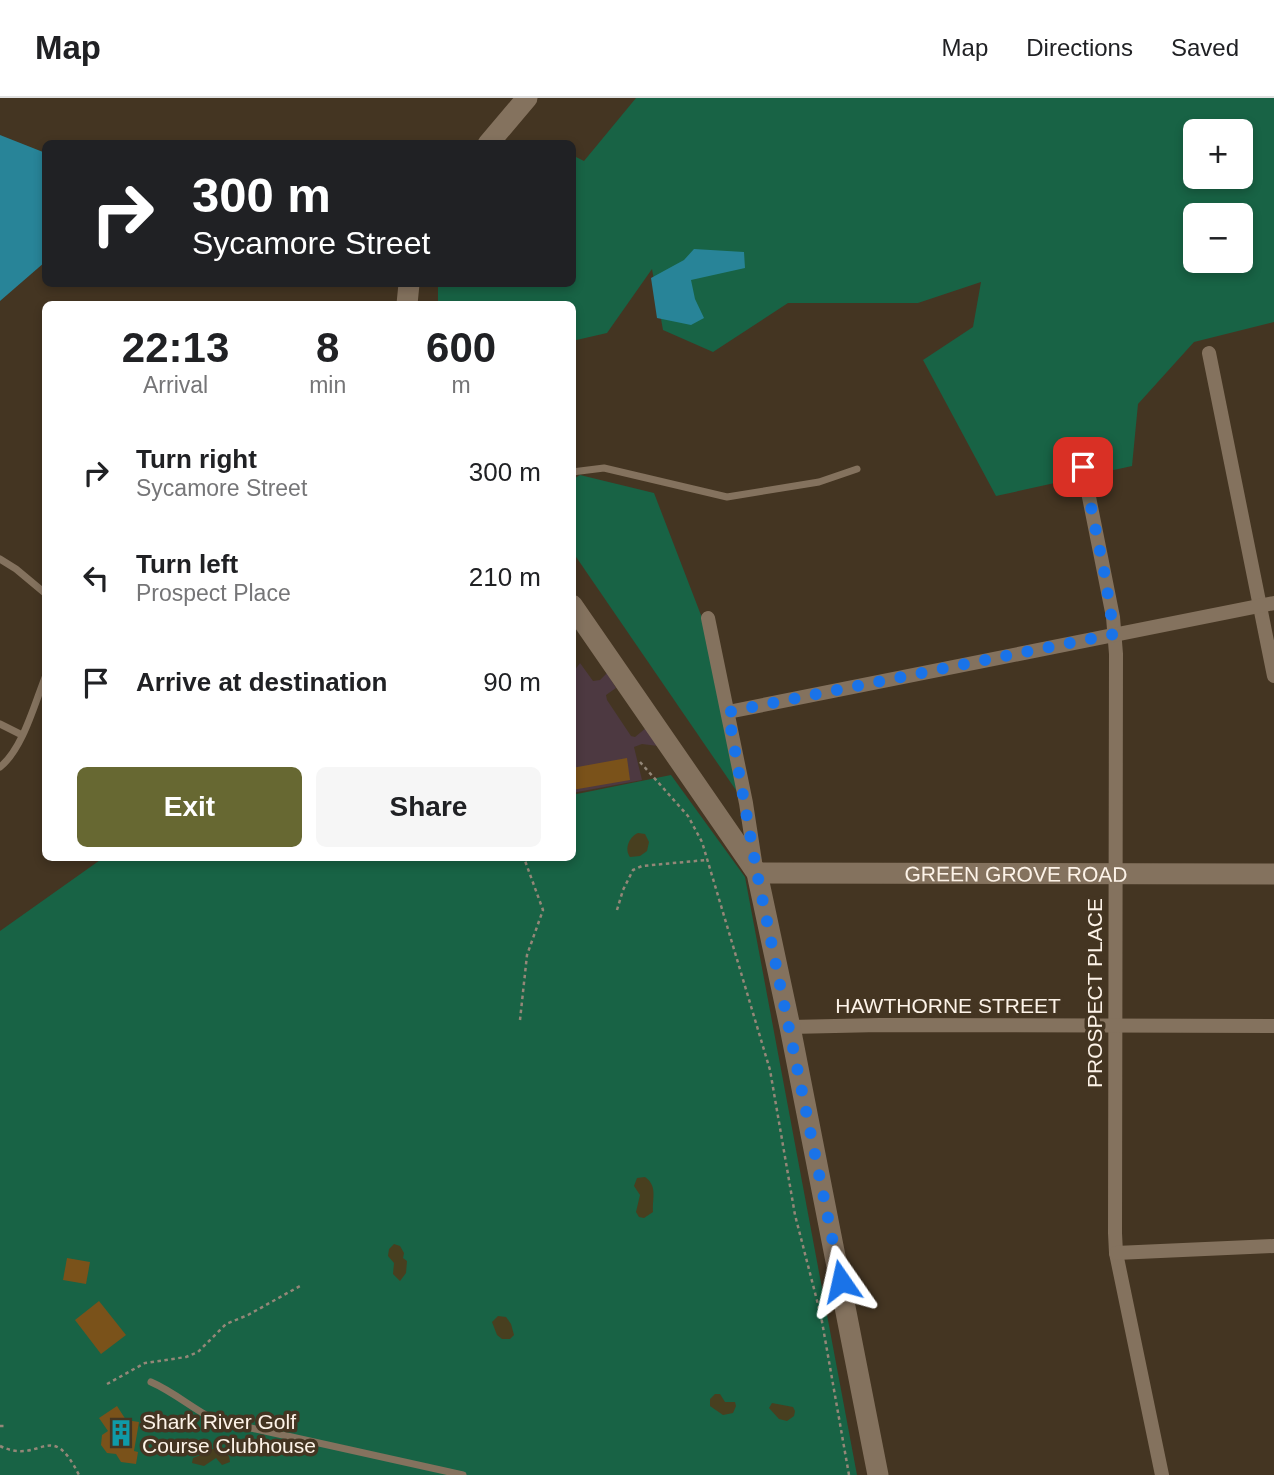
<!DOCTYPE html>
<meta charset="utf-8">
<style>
body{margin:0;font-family:Arial,sans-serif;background:#f6f6f6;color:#202124;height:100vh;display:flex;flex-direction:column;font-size:26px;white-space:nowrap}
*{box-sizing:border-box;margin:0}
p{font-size:23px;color:#757577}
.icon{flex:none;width:38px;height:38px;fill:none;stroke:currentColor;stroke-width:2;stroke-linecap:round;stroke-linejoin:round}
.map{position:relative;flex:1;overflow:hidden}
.drawer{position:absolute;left:42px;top:203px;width:534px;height:560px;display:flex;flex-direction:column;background:#fff;border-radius:10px;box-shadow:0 4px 10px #0003}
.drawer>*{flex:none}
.hud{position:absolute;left:42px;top:42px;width:534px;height:147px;border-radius:10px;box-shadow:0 4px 10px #0003;background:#202124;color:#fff;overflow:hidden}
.fabs{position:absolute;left:1183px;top:21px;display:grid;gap:14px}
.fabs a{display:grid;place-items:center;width:70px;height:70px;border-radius:10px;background:#fff;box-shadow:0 4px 10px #0003;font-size:35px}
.pin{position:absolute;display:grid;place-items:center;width:60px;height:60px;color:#fff;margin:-30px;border-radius:14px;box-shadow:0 4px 10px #0006}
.me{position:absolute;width:77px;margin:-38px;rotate:349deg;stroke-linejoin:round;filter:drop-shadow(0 0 5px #0008)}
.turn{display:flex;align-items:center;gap:24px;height:147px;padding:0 35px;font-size:32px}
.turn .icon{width:91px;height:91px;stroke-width:2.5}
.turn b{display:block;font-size:49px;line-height:60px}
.eta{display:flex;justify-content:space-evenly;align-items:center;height:119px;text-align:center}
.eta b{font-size:42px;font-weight:700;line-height:49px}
.action{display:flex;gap:14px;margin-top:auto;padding:14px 35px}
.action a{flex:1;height:80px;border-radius:10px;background:#676832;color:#fff;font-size:28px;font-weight:700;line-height:80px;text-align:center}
.action a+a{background:#f6f6f6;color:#202124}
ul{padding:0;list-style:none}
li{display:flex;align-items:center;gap:21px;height:105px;padding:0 35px}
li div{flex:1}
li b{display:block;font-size:26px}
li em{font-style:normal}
header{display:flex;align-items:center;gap:42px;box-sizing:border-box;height:98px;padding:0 35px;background:#fff;border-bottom:2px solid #e0e0e0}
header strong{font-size:33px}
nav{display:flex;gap:38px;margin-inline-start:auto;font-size:24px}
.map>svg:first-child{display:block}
</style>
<header>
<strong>Map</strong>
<nav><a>Map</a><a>Directions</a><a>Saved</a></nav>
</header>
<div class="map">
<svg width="1274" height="1377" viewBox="0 0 1274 1377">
<rect width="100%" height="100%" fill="#443522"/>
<path fill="#4d3941" d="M580,565L593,583L600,582L607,575L616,590L606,597L607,602L631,638L635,639L646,630L658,648L642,646L634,649L642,682L572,695V576Z"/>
<g fill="#186345" fill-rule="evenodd">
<path d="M636,0H1274V224L1194,244L1138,306L1132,368L996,398L923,262L973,229L981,184L918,205H788L713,254L663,232L652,171L607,235L572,243V206H438V186H572V57L584,63ZM1195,33H1241V79H1195ZM1195,117H1241V163H1195Z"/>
<path d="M580,377L654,395L709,538L740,698L572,453V382Z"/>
<path d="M671,677L745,779L857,1377H0V833L103,760H572V697Z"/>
</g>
<g fill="#483f1f">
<path d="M638,735L645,736L649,744L647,753L640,758L630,759C624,751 629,739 638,735Z"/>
<path d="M645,1079C658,1088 652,1101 653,1114L644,1120L639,1119L636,1114L640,1097L634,1088L637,1080Z"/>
<path d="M394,1146L400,1148L404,1155L403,1160L407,1163L406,1175L400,1183L393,1176L394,1165L388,1158L389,1151Z"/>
<path d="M498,1218L506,1219L511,1226L514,1237L510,1241H502L497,1237L492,1224Z"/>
<path d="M715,1296H720L725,1304H735L736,1308L733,1315L723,1317L710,1308V1301Z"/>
<path d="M772,1305L793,1309L795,1313L794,1318L787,1323L779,1321L769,1310Z"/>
<path d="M207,1351H217L229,1358L230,1364L222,1367L216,1360L204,1368L192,1365L193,1360L203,1356Z"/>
</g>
<g fill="#288498">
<path d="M0,37L43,54L46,58L45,164L0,203Z"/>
<path d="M694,151L744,154L745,170L691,182L695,201L704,220L691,227L657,220L651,180L684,162Z"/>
</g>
<g fill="#7a521a">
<path d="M627,660L630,682L572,692V670Z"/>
<path d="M67,1160L90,1164L86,1186L63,1182Z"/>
<path d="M99,1203L126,1237L101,1256L75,1222Z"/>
<path d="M117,1308L126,1322L139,1324L134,1353L138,1354L136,1366L121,1364L116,1356L107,1355L101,1347L102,1337L108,1333L99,1320Z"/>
</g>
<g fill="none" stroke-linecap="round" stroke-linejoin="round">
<g stroke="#948778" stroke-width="2.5" stroke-dasharray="3.5 3.5" stroke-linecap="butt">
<path d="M640,664L688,718L702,744L770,972L795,1117L821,1218L849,1377"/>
<path d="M617,812L623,792L633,772L642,768L706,762"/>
<path d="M520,922L527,857L543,812L524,760"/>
<path d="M107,1286L145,1265L186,1259L198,1254L226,1226L248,1217L300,1188"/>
<path d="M0,1328H6"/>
<path d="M0,1348C42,1368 50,1319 79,1377"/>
</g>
<g stroke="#84725e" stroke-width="7">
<path d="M572,374L604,370L727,399L819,384L857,371"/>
<path d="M0,461L16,471L46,496"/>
<path d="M0,626L22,637"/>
<path d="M0,669C23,651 35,604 46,577"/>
<path d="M151,1284C174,1294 193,1311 215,1322L463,1377"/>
</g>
<g stroke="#84725e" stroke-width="14">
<path d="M1209,255L1274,578"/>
<path d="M1083,369L1113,519L1116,556L1115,1135L1116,1155L1162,1377"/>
<path d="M708,520L746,705L756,770"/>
<path d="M728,614L1274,505"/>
<path d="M790,929L880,927L1274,928"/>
<path d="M1116,1155L1274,1148"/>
</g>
<g stroke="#84725e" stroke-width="21">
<path d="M488,46L527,0"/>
<path d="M407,206L409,186"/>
<path d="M572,507L757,775L790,929L878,1377"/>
<path id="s1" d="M757,775L1274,776"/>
</g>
</g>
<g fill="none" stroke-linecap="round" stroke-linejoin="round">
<path stroke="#1a73e8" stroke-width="12" stroke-dasharray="0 21.6" d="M841,1183L757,775L728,614L1114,536L1105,478L1083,369"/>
</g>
<defs>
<symbol id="building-bare" viewBox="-9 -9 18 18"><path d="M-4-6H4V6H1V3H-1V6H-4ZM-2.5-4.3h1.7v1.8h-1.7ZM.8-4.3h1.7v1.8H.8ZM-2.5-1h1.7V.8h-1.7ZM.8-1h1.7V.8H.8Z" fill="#0f9aa8" stroke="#443522" stroke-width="2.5" paint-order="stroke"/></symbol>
</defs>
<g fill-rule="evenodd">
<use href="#building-bare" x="102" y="1316" width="38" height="38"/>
</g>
<g text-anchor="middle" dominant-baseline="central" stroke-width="7" stroke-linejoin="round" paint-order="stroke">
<g font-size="21" fill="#fdf3e8" stroke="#443522">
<text stroke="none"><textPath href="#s1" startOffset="259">GREEN GROVE ROAD</textPath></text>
<text transform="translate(1094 895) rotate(-90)">PROSPECT PLACE</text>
<text x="948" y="907">HAWTHORNE STREET</text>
</g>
<g font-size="21" fill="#fdf3e8" stroke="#443522" text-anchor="start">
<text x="142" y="1323">Shark River Golf<tspan x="142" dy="24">Course Clubhouse</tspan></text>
</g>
</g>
</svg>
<div class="fabs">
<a>+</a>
<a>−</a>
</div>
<div class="pin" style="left:1083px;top:369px;background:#d93025"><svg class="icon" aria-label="arrive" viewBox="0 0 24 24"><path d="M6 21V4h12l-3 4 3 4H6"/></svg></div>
<svg class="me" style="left:841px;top:1183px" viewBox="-20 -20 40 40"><path d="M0-17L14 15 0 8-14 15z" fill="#1a73e8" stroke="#fff" stroke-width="4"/></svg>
<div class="hud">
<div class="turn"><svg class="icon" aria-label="right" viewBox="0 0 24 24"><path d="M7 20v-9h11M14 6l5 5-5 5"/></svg><div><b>300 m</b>Sycamore Street</div></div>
</div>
<section class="drawer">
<div class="eta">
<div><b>22:13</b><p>Arrival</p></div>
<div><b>8</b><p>min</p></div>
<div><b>600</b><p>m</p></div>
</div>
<ul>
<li><svg class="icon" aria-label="right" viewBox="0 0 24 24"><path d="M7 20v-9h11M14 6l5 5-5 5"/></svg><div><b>Turn right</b><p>Sycamore Street</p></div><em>300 m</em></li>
<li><svg class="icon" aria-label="left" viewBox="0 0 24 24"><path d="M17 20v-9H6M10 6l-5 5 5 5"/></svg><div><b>Turn left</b><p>Prospect Place</p></div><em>210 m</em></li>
<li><svg class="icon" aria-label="arrive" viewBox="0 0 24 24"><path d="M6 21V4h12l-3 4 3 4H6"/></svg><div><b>Arrive at destination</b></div><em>90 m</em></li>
</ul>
<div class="action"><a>Exit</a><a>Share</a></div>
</section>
</div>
